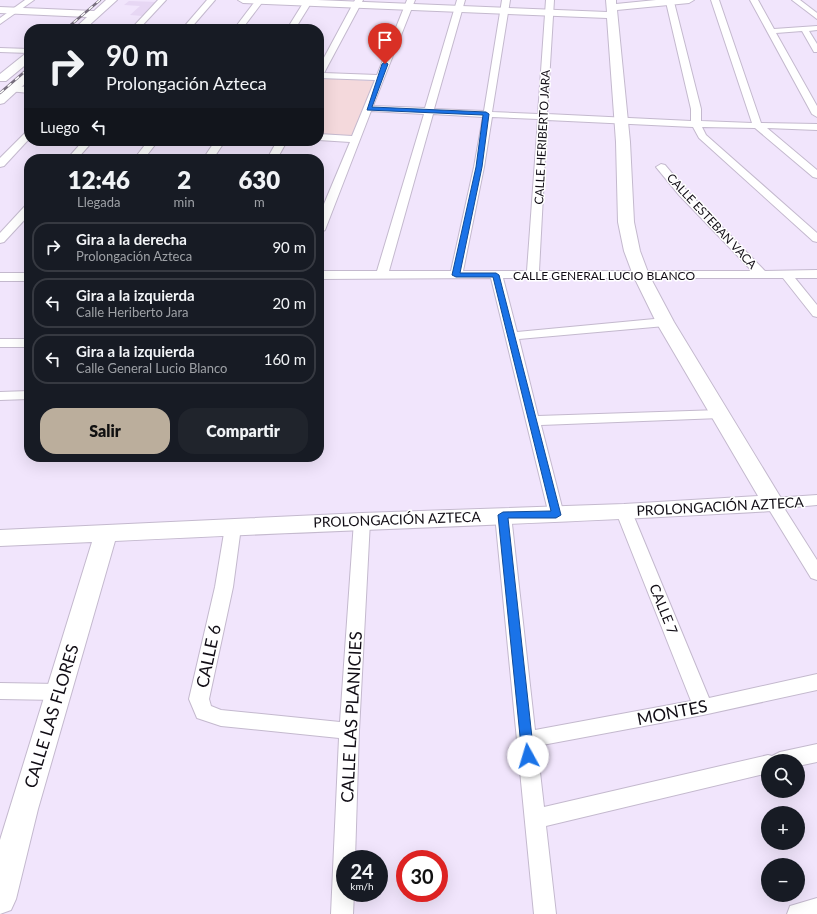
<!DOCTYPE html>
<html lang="es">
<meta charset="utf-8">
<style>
body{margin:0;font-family:Lato,sans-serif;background:#20242c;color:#f1f3f6;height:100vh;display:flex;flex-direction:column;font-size:15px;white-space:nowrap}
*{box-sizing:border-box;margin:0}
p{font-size:13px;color:#9ea1a6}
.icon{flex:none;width:22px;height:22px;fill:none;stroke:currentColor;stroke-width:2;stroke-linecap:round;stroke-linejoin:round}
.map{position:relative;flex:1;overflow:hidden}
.side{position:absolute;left:24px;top:154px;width:300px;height:308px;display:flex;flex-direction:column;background:#171b24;border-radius:16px;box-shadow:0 4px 16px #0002}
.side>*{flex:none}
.top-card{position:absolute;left:24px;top:24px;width:300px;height:122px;border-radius:16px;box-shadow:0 4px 16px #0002;background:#171b24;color:#f1f3f6;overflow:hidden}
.fabs{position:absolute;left:761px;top:754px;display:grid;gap:8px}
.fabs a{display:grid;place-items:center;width:44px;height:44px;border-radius:50%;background:#171b24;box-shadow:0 4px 16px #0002;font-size:20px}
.speed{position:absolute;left:336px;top:850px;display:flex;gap:8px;font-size:20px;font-weight:700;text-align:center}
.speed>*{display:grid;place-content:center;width:52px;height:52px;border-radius:50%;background:#171b24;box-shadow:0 4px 16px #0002;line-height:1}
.speed small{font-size:10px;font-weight:400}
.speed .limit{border:6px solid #d22;background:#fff;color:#111}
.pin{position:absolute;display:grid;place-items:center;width:34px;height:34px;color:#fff;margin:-41px -17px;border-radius:50% 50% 50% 0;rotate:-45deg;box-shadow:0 0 4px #0007}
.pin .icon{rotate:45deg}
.me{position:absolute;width:44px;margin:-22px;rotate:354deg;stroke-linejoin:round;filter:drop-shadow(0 0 3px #0008)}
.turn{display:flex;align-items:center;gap:14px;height:84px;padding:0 16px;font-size:18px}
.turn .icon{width:52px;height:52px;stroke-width:2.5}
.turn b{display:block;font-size:28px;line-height:34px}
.then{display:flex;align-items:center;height:38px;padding:0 16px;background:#0003;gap:8px;font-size:15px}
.eta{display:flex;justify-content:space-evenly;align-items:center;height:68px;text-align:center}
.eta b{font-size:24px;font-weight:800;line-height:28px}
.button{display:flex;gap:8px;margin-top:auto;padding:8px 16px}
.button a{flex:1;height:46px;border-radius:16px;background:#bbae9c;color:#111;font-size:16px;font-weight:800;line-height:46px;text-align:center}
.button a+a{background:#20242c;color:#f1f3f6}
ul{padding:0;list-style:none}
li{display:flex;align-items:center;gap:12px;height:50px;margin:0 8px 6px;padding:0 8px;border:2px solid #363941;border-radius:16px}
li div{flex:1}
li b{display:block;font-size:15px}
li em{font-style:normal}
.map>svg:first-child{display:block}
</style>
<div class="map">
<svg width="817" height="914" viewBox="0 0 817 914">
<rect width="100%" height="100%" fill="#f1e5fc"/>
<path fill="#e7d7f4" d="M129,1L158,2L142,16L130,15L140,6L124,5Z"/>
<path fill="#f4d9dc" d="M319,78L374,81L353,136L319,135Z"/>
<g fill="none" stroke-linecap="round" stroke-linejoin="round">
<defs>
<g id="street">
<path d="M25,0H34L0,24V18Z"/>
<path d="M158,0H166L139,29H131Z"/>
<path d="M207,0H215L190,29H182Z"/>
<path d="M256,0H264L242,29H234Z"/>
<path d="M305,0H313L295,29H287Z"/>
<path d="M355,0H363L324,73L377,75L407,0H415L373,106L425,108L457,0H465L434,109L484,111L502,0H510L492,112L538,114L546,0H554L547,114L691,121V109L666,2L671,0L674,2L701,109V121L752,123L711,0H719L761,123L817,124V130L767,128L817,170V178L813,177L755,128L702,127L706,135L817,233V242L813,241L699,138L693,127L547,120L539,271H752L679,195L656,167L661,164L665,165L687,191L765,271L817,270V278H795L817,305V317L813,316L783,278H503L517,332L665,318L671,322L665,326L519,339L538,416L720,410L725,411L727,414L725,417L720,418L541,425L564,515L562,519L556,521L550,519L491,278L319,279V271H377L424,114L371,111L325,230L319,233V216L350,142L319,140V134L352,136L375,80L319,78V67ZM433,114L483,117L474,167L451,271H389ZM492,117L538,119L527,271H463L484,167Z"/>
<path d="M750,0H758L774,29L817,26V30L809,31L817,44V52H814L802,31L776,33L817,106V117L812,114Z"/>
<path d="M792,0H800L817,13V19Z"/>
<path d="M0,48L29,49V53L0,52Z"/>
<path d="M12,86L29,87V93L9,91L8,89Z"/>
<path d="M29,131V139L4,166L0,167V158L26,132Z"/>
<path d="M83,141H93L77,159H67Z"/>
<path d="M148,141H158L144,159H134Z"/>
<path d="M215,141H225L213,159H203Z"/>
<path d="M277,141H287L277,159H267Z"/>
<path d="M29,205V215L4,242L0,243V233L25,206Z"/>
<rect x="0" y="273" width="29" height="8"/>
<rect x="0" y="339" width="29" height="8"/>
<path d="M29,391V399L0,400V392Z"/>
<path d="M817,495V505L784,508L817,560V580L811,578L765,503L767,499L773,498Z"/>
<path d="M624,506L630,508L632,512L709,698L817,674V690L703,715L537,746L544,807L768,755L772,756L780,752L817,744V762L798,766V761H768V773L546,826L556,914H534L495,515L497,511L503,509L509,511L511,515L535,730L691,701L616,512L618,508Z"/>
<path d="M362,515L368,517L370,521L359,731L355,859H345V893H354L353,914H331L339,738L221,726L197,718L189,699L215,587L225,527L227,523L233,521L239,523L241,527L233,587L209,699L211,706L221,710L340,722L354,521L356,517Z"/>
<path d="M0,683L58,684L65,686L68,692L65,698L58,700L0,699Z"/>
<path d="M817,898V914H787L790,906Z"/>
</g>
<g id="secondary">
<path d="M106,0H117L85,29H74L87,17L0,13V7L94,11Z"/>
<path d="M238,0H317L607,12L606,0H616V4L656,0H694L689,3L617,10L630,142L634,222L640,251L649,275L674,322L784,503L781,508L773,511C554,524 334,530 115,541L38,809L16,899L11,910L0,914V840L92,542L0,546V530L362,513L624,504L758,496L656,322L633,275L624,251L618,222L616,142L607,18L243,3Z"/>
<path d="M29,53V62L6,81H0V74L25,54Z"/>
<path d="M29,70V80L4,103L0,104V93L25,71Z"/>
</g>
</defs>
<use href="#street" stroke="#c4b9ce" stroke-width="2"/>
<use href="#secondary" stroke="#c4b9ce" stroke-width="2"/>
<use href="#street" fill="#fff" fill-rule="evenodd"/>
<use href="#secondary" fill="#fff" fill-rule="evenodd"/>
<defs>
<g id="rail">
<path d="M66,29L100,0"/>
<path d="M0,93L29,68"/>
</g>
</defs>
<use href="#rail" stroke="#776f7e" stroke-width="2.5"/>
<use href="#rail" stroke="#fff" stroke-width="1.5" stroke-dasharray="5" stroke-linecap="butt"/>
</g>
<path fill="#1a73e8" stroke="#114b97" d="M385,62L388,64L372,107L486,112L489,114L482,167L460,273H496L499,275L561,515L556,518H508L534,756L532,759L528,761L524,759L522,756L498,515L503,512L551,511L493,277H456L452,275L476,167L483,115L367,110L382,64Z"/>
<g text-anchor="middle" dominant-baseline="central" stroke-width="3" stroke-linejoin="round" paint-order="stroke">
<g font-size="12" fill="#110d15" stroke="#fff">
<text transform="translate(542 137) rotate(-87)">CALLE HERIBERTO JARA</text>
<text transform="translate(712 221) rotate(47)">CALLE ESTEBAN VACA</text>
<text x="604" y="275">CALLE GENERAL LUCIO BLANCO</text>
</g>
<g font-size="14" fill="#110d15" stroke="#fff">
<text transform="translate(720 506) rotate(-3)">PROLONGACIÓN AZTECA</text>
<text transform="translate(397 519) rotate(-2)">PROLONGACIÓN AZTECA</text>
<text transform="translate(664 609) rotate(68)">CALLE 7</text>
</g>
<g font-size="17" fill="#110d15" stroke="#fff">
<text transform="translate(208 656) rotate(-78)">CALLE 6</text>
<text transform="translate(672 712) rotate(-11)">MONTES</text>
<text transform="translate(51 716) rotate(-73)">CALLE LAS FLORES</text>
<text transform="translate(351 717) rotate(-87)">CALLE LAS PLANICIES</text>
</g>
</g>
</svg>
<div class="fabs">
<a><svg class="icon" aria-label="search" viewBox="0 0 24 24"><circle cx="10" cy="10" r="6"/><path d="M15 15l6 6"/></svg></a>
<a>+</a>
<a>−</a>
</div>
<div class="speed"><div>24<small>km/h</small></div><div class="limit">30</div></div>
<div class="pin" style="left:385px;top:64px;background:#d93025"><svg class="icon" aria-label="arrive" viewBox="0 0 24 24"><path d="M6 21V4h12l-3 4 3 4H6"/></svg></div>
<svg class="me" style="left:528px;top:756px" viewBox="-20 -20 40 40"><circle r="19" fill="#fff"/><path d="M0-13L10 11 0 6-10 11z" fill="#1a73e8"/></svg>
<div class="top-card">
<div class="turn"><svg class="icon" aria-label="right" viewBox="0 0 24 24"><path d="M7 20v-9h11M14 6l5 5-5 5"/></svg><div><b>90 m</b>Prolongación Azteca</div></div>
<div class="then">Luego<svg class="icon" aria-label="left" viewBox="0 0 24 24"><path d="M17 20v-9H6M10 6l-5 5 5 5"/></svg></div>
</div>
<section class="side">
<div class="eta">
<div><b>12:46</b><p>Llegada</p></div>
<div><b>2</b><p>min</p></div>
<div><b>630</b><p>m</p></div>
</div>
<ul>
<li><svg class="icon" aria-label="right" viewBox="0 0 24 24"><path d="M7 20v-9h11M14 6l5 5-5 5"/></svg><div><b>Gira a la derecha</b><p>Prolongación Azteca</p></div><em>90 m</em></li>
<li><svg class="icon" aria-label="left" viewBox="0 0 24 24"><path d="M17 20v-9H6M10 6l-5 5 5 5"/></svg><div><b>Gira a la izquierda</b><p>Calle Heriberto Jara</p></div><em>20 m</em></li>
<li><svg class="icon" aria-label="left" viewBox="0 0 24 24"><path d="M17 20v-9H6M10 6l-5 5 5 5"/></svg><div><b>Gira a la izquierda</b><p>Calle General Lucio Blanco</p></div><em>160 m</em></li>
</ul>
<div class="button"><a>Salir</a><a>Compartir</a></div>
</section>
</div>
